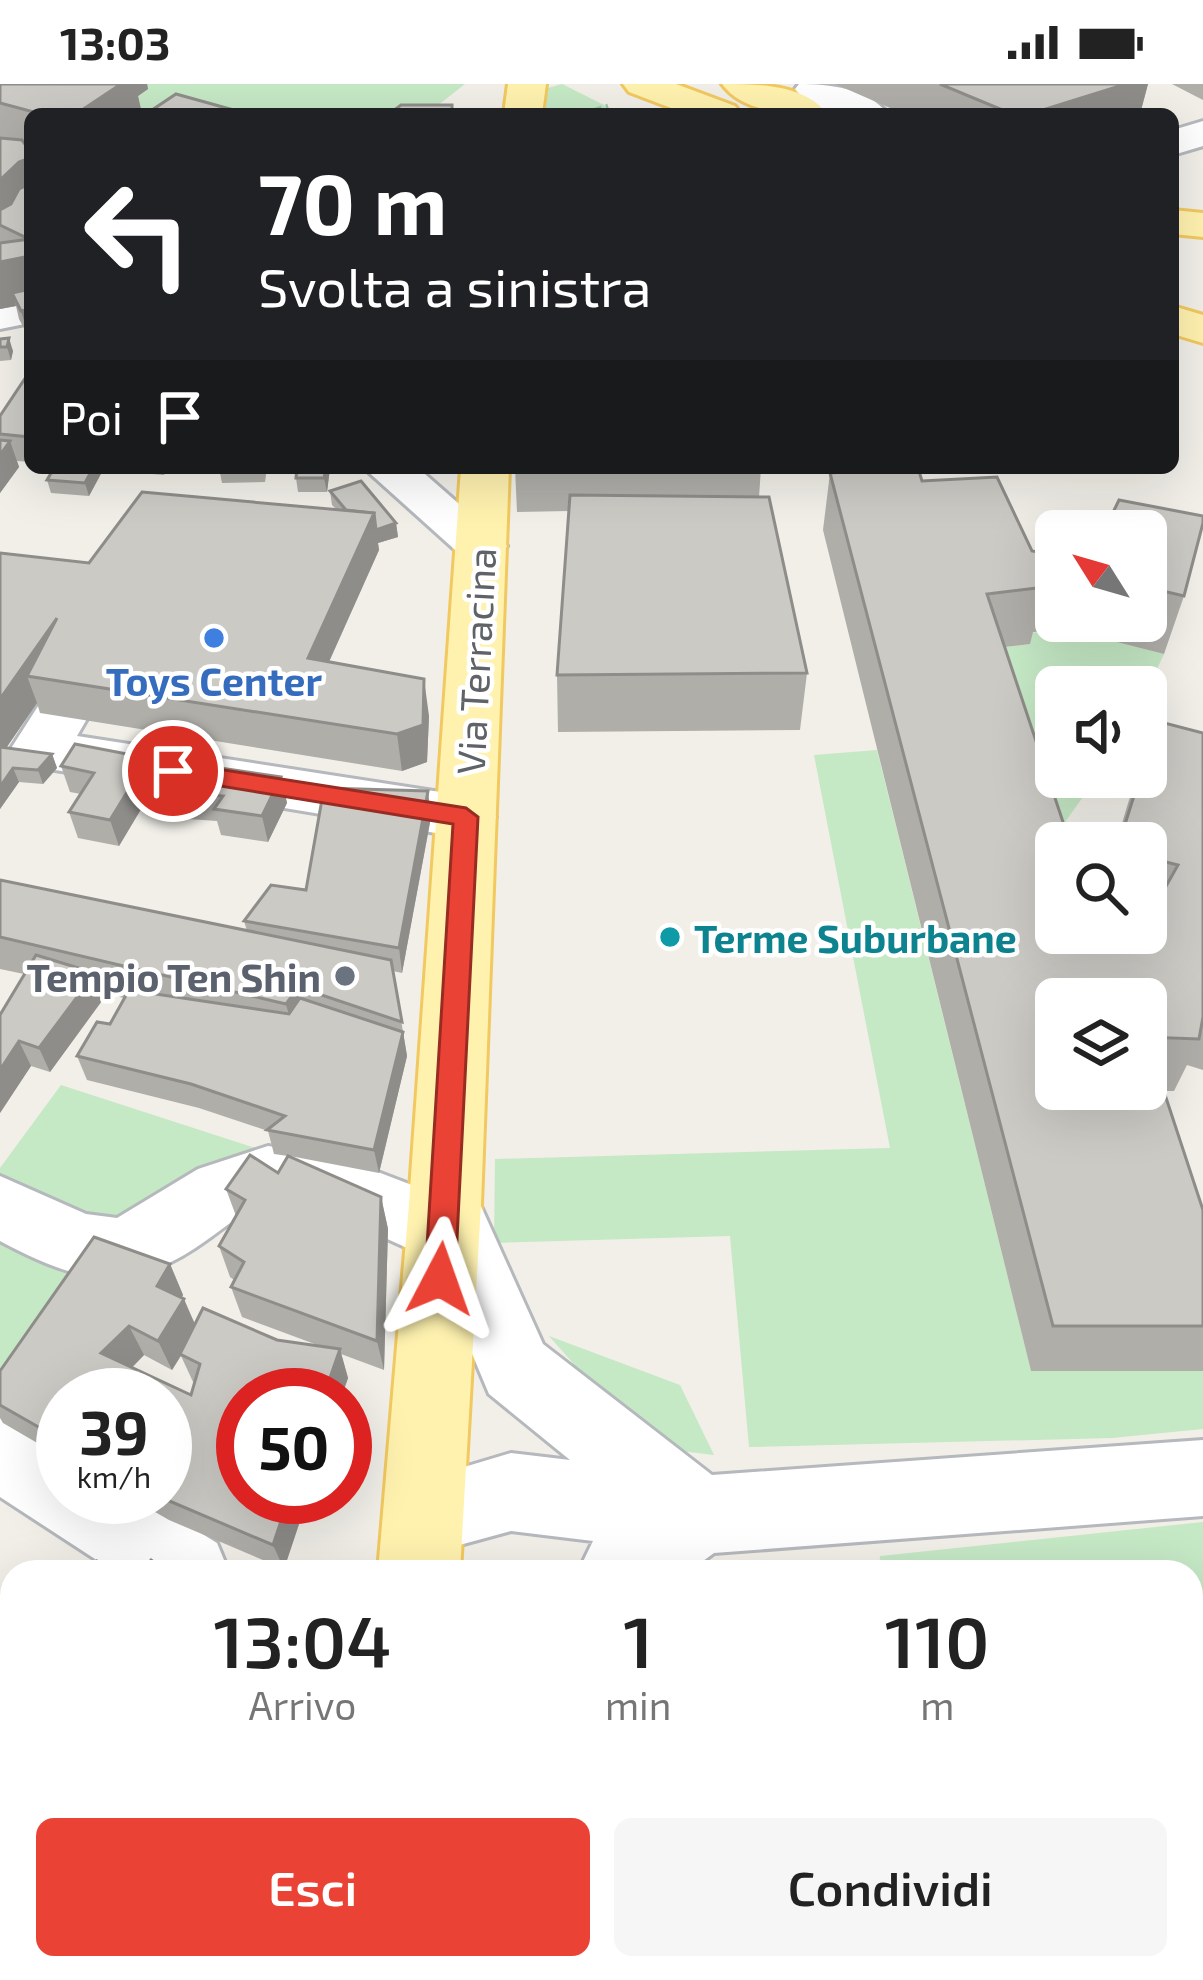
<!DOCTYPE html>
<html lang="it">
<style>
body{margin:0;font-family:"Exo 2",sans-serif;background:#f6f6f6;color:#222;height:100vh;display:flex;flex-direction:column;font-size:45px;white-space:nowrap}
*{box-sizing:border-box;margin:0}
p{font-size:39px;color:#767676}
.icon{flex:none;width:66px;height:66px;fill:none;stroke:currentColor;stroke-width:2;stroke-linecap:round;stroke-linejoin:round}
.map{position:relative;flex:1;overflow:hidden}
.panel{position:absolute;left:0px;top:1476px;width:1203px;height:420px;display:flex;flex-direction:column;background:#fff;border-radius:36px 36px 0 0;box-shadow:0 12px 48px #0002}
.panel>*{flex:none}
.guide{position:absolute;left:24px;top:24px;width:1155px;height:366px;border-radius:18px;box-shadow:0 12px 48px #0002;background:#202124;color:#fff;overflow:hidden}
.needle{width:78px;rotate:307deg}
.tools{position:absolute;left:1035px;top:426px;display:grid;gap:24px}
.tools a{display:grid;place-items:center;width:132px;height:132px;border-radius:18px;background:#fff;box-shadow:0 12px 48px #0002;font-size:60px}
.speed{position:absolute;left:36px;top:1284px;display:flex;gap:24px;font-size:60px;font-weight:700;text-align:center}
.speed>*{display:grid;place-content:center;width:156px;height:156px;border-radius:50%;background:#fff;box-shadow:0 12px 48px #0002;line-height:1}
.speed small{font-size:30px;font-weight:400}
.speed .limit{border:18px solid #d22;background:#fff;color:#111}
.pin{position:absolute;display:grid;place-items:center;width:102px;height:102px;color:#fff;margin:-51px;border:6px solid #fff;border-radius:50%;box-shadow:0 3px 12px #0007}
.me{position:absolute;width:132px;margin:-66px;rotate:4deg;stroke-linejoin:round;filter:drop-shadow(0 0 9px #0008)}
.turn{display:flex;align-items:center;gap:42px;height:252px;padding:0 36px;font-size:54px}
.turn .icon{width:156px;height:156px;stroke-width:2.5}
.turn b{display:block;font-size:84px;line-height:102px}
.then{display:flex;align-items:center;height:114px;padding:0 36px;background:#0003;gap:24px;font-size:45px}
.eta{display:flex;justify-content:space-evenly;align-items:center;height:204px;text-align:center}
.eta b{font-size:72px;font-weight:600;line-height:84px}
.button{display:flex;gap:24px;margin-top:auto;padding:24px 36px}
.button a{flex:1;height:138px;border-radius:18px;background:#ea4335;color:#fff;font-size:48px;font-weight:600;line-height:138px;text-align:center}
.button a+a{background:#f6f6f6;color:#222}
.status{display:flex;justify-content:space-between;align-items:center;height:84px;padding:0 60px;background:#fff;direction:ltr}
.status svg{height:33px;fill:currentColor}
.map>svg:first-child{display:block}
</style>
<div class="status"><b>13:03</b><svg viewBox="0 0 49 12"><path d="M0 12V9h3v3zM5 12V6h3v6zM10 12V3h3v9zM15 12V0h3v12zM26 1h20v11H26zM47 4h2v5h-2z"/></svg></div>
<div class="map">
<svg width="1203" height="1896" viewBox="0 0 1203 1896">
<rect width="100%" height="100%" fill="#f1efe8"/>
<g fill="#c5e8c5">
<path d="M0,0H465L427,30H30V219Z"/>
<path d="M562,0L622,30H544L548,4Z"/>
<path d="M1053,547L1081,549L1164,570L1146,608V603H1056V693H1097L1063,741L974,567L1029,560L1027,549Z"/>
<path d="M877,666L1031,1287H1203V1345L1112,1354L749,1363L730,1152L494,1159L495,1075L890,1064L814,671Z"/>
<path d="M61,1001L274,1070L109,1147L0,1099V1084Z"/>
<path d="M0,1141L110,1184L0,1337Z"/>
<path d="M549,1252L680,1301L714,1371L647,1363Z"/>
<path d="M1203,1438V1516L1191,1517V1488H879L880,1472Z"/>
<rect x="860" y="1884" width="176" height="12"/>
</g>
<g fill="none" stroke-linecap="round" stroke-linejoin="round">
<defs>
<g id="minor">
<path d="M799,0C829,0 868,4 888,30C857,30 816,34 795,5Z"/>
<path d="M1203,37V62L1173,71V46Z"/>
<path d="M30,213V239L0,245V219Z"/>
<path d="M364,384H418L507,462L499,473L481,478L463,473Z"/>
<path d="M60,614L80,619L88,633L77,652L466,712L487,718L496,733L487,748L466,754L19,680L10,666L40,619Z"/>
<path d="M268,1062L336,1072L417,1103L445,1089L470,1098L543,1260L712,1391L1203,1356V1432L714,1469L688,1488H578L593,1457L511,1447L423,1471L394,1460L383,1432L394,1404L511,1369L570,1376L489,1310L432,1174C379,1155 326,1117 267,1122C246,1124 228,1141 211,1153C131,1212 83,1201 0,1157V1092L86,1130L117,1134L198,1085Z"/>
<path d="M0,1330L63,1363V1413H143L217,1459L229,1488H115L0,1413Z"/>
</g>
<g id="major">
<path d="M508,0H546L542,30H504Z"/>
<path d="M623,0H676L735,22L741,30H687L629,8Z"/>
<path d="M722,0C756,0 805,0 827,30C793,30 745,31 722,0Z"/>
<path d="M1173,126L1203,129V153L1173,150Z"/>
<path d="M1173,222L1203,231V259L1173,250Z"/>
<path d="M461,384H509L481,1120L460,1488H378L409,1120Z"/>
<path d="M345,1884H439L438,1896H344Z"/>
</g>
</defs>
<use href="#minor" stroke="#b5b8bc" stroke-width="6"/>
<use href="#major" stroke="#f2c960" stroke-width="6"/>
<path stroke="#9cc7a9" stroke-width="4.5" stroke-dasharray="8 4.5" stroke-linecap="butt" d="M582,30L608,22"/>
<use href="#minor" fill="#fff" fill-rule="evenodd"/>
<use href="#major" fill="#fff2af" fill-rule="evenodd"/>
</g>
<g fill="#afaea9" fill-rule="evenodd">
<path d="M0,0H147L148,5L138,12L142,30H30L29,253L19,235L16,222L0,225Z"/>
<path d="M835,0H1148L1140,30H904Z"/>
<path d="M1172,0H1203V16Z"/>
<path d="M0,255L13,267L11,276L0,277Z"/>
<path d="M30,287V378L17,377L19,383L0,409V332Z"/>
<path d="M54,384H168L164,391L103,386L89,412L51,409L47,396Z"/>
<path d="M219,384H267L265,398L222,399Z"/>
<path d="M330,384L327,408H298L296,394Z"/>
<path d="M515,384H761L759,413L807,589L800,646L558,648L557,591L569,427L517,428Z"/>
<path d="M830,389L922,397L1032,467L1056,471V537H1146V447L1184,512L1164,570L1081,549L1053,547L1033,548L1030,560L1005,563L1056,759L1146,849V759H1116L1136,693H1146V666L1157,637L1203,649V986L1187,981L1174,1007H1164L1203,1126V1287H1031L823,446Z"/>
<path d="M330,407L396,439L398,453L378,459L379,466L329,578L429,632L427,678L402,687L40,629L37,619L6,664L52,670L57,684L43,700L19,698L0,725V468L89,479L336,425L332,421Z"/>
<path d="M148,674L156,700L119,762L78,754L69,728L81,710L70,708L61,682Z"/>
<path d="M281,693L287,719L268,758L221,751L217,737L174,734L166,708Z"/>
<path d="M431,733L402,889L393,887L407,972L379,1089L290,1072L381,1113L388,1145L384,1286L341,1270L348,1294L284,1485L169,1436L129,1413H165L63,1311V1374L3,1339L0,1334V1287L170,1180L183,1211L181,1214L195,1240L277,1256L320,1262L242,1233L231,1203L234,1196L230,1193L219,1162L236,1132L226,1105L278,1089L288,1072L274,1070L268,1047L199,1024L87,996L77,972L110,940L124,914L103,909L104,914L50,988L31,982L0,1029L24,890L0,885V796L247,847L244,837L306,806ZM144,1271L172,1286L181,1272L194,1300L191,1311L132,1284Z"/>
</g>
<g fill="#8f8d8a">
<path d="M121,0H147L148,5L138,12L142,30H76Z"/>
<path d="M1126,0H1148L1140,30H1030Z"/>
<path d="M30,74V113L0,135V96L19,78Z"/>
<path d="M30,172V219L12,209L16,222L0,225V178Z"/>
<path d="M30,225V253H29L21,227Z"/>
<path d="M9,254L13,267L11,276L7,263Z"/>
<path d="M10,357L19,383L0,409V371Z"/>
<path d="M93,384H103V386L89,412L85,399Z"/>
<path d="M326,384H330L327,408L324,394Z"/>
<path d="M374,429L396,439L398,453L378,459L379,466L314,611L308,574Z"/>
<path d="M57,534L27,592L37,619L0,673V615Z"/>
<path d="M424,595L429,632L427,678L402,687L397,650Z"/>
<path d="M52,670L57,684L43,700L38,686Z"/>
<path d="M148,674L156,700L119,762L110,736Z"/>
<path d="M13,684L19,698L0,725V703Z"/>
<path d="M281,693L287,719L268,758L262,732Z"/>
<path d="M428,707L431,733L402,889L399,864Z"/>
<path d="M95,889L104,914L50,988L39,964Z"/>
<path d="M298,903L306,938L295,955L286,920Z"/>
<path d="M403,948L407,972L379,1089L374,1066Z"/>
<path d="M19,957L31,982L0,1029V986Z"/>
<path d="M381,1113L388,1145L384,1286L377,1257Z"/>
<path d="M170,1180L183,1211L170,1233L157,1202Z"/>
<path d="M184,1215L197,1245L172,1286L158,1257Z"/>
<path d="M129,1242L144,1271L117,1298L101,1269Z"/>
<path d="M340,1265L348,1294L342,1311H324Z"/>
<path d="M289,1413H308L284,1485L273,1461Z"/>
<path d="M0,1673L12,1683V1884H31L32,1896H9L0,1730Z"/>
<path d="M283,1884H297L296,1896H282Z"/>
</g>
<g fill="#cccac5" stroke="#8f8d8a" stroke-width="3" fill-rule="evenodd">
<path d="M0,0H121L76,30H41L0,19Z"/>
<path d="M940,0H1126L1030,30H1012Z"/>
<path d="M176,10L248,30H146Z"/>
<path d="M401,21H452V30H389Z"/>
<path d="M0,54L22,56L30,67V74L19,78L0,96Z"/>
<path d="M30,100V151L25,153L0,141V126L11,120L19,105Z"/>
<path d="M30,155V172L0,178V159Z"/>
<path d="M30,205V225L21,227L12,209Z"/>
<path d="M9,254L7,263H0V255Z"/>
<path d="M30,287V353L0,350V332Z"/>
<path d="M0,356L10,357L0,371Z"/>
<path d="M54,384H93L85,399L47,396Z"/>
<path d="M219,384H262L219,386Z"/>
<path d="M297,384H326L324,394H296Z"/>
<path d="M895,384H918L922,397L997,393L1032,467L1056,471V491L1042,492L1045,503L987,510L1070,759H1056V849H1146V799L1165,804L1178,781L1146,773V759H1119L1140,693H1146V672L1157,637L1203,649V933L1199,955L1146,953L1203,1126V1242H1053L830,389ZM1056,915H1146V1005H1056Z"/>
<path d="M361,397L396,439L376,446L374,429L346,426L330,407Z"/>
<path d="M142,408L374,429L308,574L424,595L423,641L397,650L27,592L57,534L0,615V469L89,479Z"/>
<path d="M570,411L769,413L807,589L557,591Z"/>
<path d="M1119,416L1203,432V439L1184,512L1146,503V447H1104Z"/>
<path d="M75,660L148,674L110,736L69,728L94,689L61,682Z"/>
<path d="M0,663L52,670L38,686L13,684L0,703Z"/>
<path d="M180,678L281,693L262,732L214,725L223,712L166,708Z"/>
<path d="M324,704L428,707L399,864L244,837L271,801L306,806Z"/>
<path d="M0,796L391,876L402,938L298,903L286,920L0,853Z"/>
<path d="M36,871L95,889L39,964L19,957L0,986V931Z"/>
<path d="M129,906L289,930L300,914L403,948L374,1066L267,1046L285,1032L191,1000L77,972L97,938L110,940Z"/>
<path d="M250,1071L278,1089L288,1072L381,1113L377,1257L231,1203L244,1178L219,1162L245,1116L226,1105Z"/>
<path d="M94,1153L170,1180L157,1202L184,1215L158,1257L129,1242L101,1269L191,1311L200,1280L180,1270L203,1224L277,1256L340,1265L324,1311H243V1413H289L273,1461L160,1413H165V1311H63V1357L0,1321V1287Z"/>
<path d="M151,1476L167,1488H141Z"/>
<path d="M97,1477L115,1488H89Z"/>
<path d="M12,1600V1655L0,1646V1617Z"/>
<path d="M0,1730L9,1888V1896H0Z"/>
<path d="M55,1884H239V1896H53Z"/>
<path d="M242,1884H283L282,1896H243Z"/>
<path d="M642,1884H870V1896H641Z"/>
</g>
<path fill="#ea4335" stroke="#982c22" stroke-width="3" d="M173,678L466,724L478,733L455,1195L451,1204L440,1208L429,1204L425,1195L453,740L165,693V681Z"/>
<circle fill="#3f7fe0" stroke="#fff" stroke-width="4.5" cx="214" cy="554" r="12"/>
<circle fill="#0f9aa8" stroke="#fff" stroke-width="4.5" cx="670" cy="853" r="12"/>
<circle fill="#6b7280" stroke="#fff" stroke-width="4.5" cx="345" cy="892" r="12"/>
<g text-anchor="middle" dominant-baseline="central" stroke-width="9" stroke-linejoin="round" paint-order="stroke">
<g font-size="39" fill="#5f6368" stroke="#fff">
<text transform="translate(475 577) rotate(-87)">Via Terracina</text>
</g>
<g font-size="39" font-weight="bold" fill="#366cbe" stroke="#fff">
<text x="214" y="596">Toys Center</text>
</g>
<g font-size="39" font-weight="bold" fill="#0d838f" stroke="#fff" text-anchor="start">
<text x="694" y="853">Terme Suburbane</text>
</g>
<g font-size="39" font-weight="bold" fill="#5b616d" stroke="#fff" text-anchor="end">
<text x="321" y="892">Tempio Ten Shin</text>
</g>
</g>
</svg>
<div class="tools">
<a><svg class="needle" viewBox="-14 -14 28 28"><path d="M0-13l5 13h-10z" fill="#e53935"/><path d="M0 13l5-13h-10z" fill="#767676"/></svg></a>
<a><svg class="icon" aria-label="sound" viewBox="0 0 24 24"><path d="M4 9h4l5-4v14l-5-4H4zM17 9q2 3 0 6"/></svg></a>
<a><svg class="icon" aria-label="search" viewBox="0 0 24 24"><circle cx="10" cy="10" r="6"/><path d="M15 15l6 6"/></svg></a>
<a><svg class="icon" aria-label="layers" viewBox="0 0 24 24"><path d="M12 4l9 5-9 5-9-5zM3 14l9 5 9-5"/></svg></a>
</div>
<div class="speed"><div>39<small>km/h</small></div><div class="limit">50</div></div>
<div class="pin" style="left:173px;top:687px;background:#d93025"><svg class="icon" aria-label="arrive" viewBox="0 0 24 24"><path d="M6 21V4h12l-3 4 3 4H6"/></svg></div>
<svg class="me" style="left:440px;top:1195px" viewBox="-20 -20 40 40"><path d="M0-17L14 15 0 8-14 15z" fill="#ea4335" stroke="#fff" stroke-width="4"/></svg>
<div class="guide">
<div class="turn"><svg class="icon" aria-label="left" viewBox="0 0 24 24"><path d="M17 20v-9H6M10 6l-5 5 5 5"/></svg><div><b>70 m</b>Svolta a sinistra</div></div>
<div class="then">Poi<svg class="icon" aria-label="arrive" viewBox="0 0 24 24"><path d="M6 21V4h12l-3 4 3 4H6"/></svg></div>
</div>
<section class="panel">
<div class="eta">
<div><b>13:04</b><p>Arrivo</p></div>
<div><b>1</b><p>min</p></div>
<div><b>110</b><p>m</p></div>
</div>
<div class="button"><a>Esci</a><a>Condividi</a></div>
</section>
</div>
